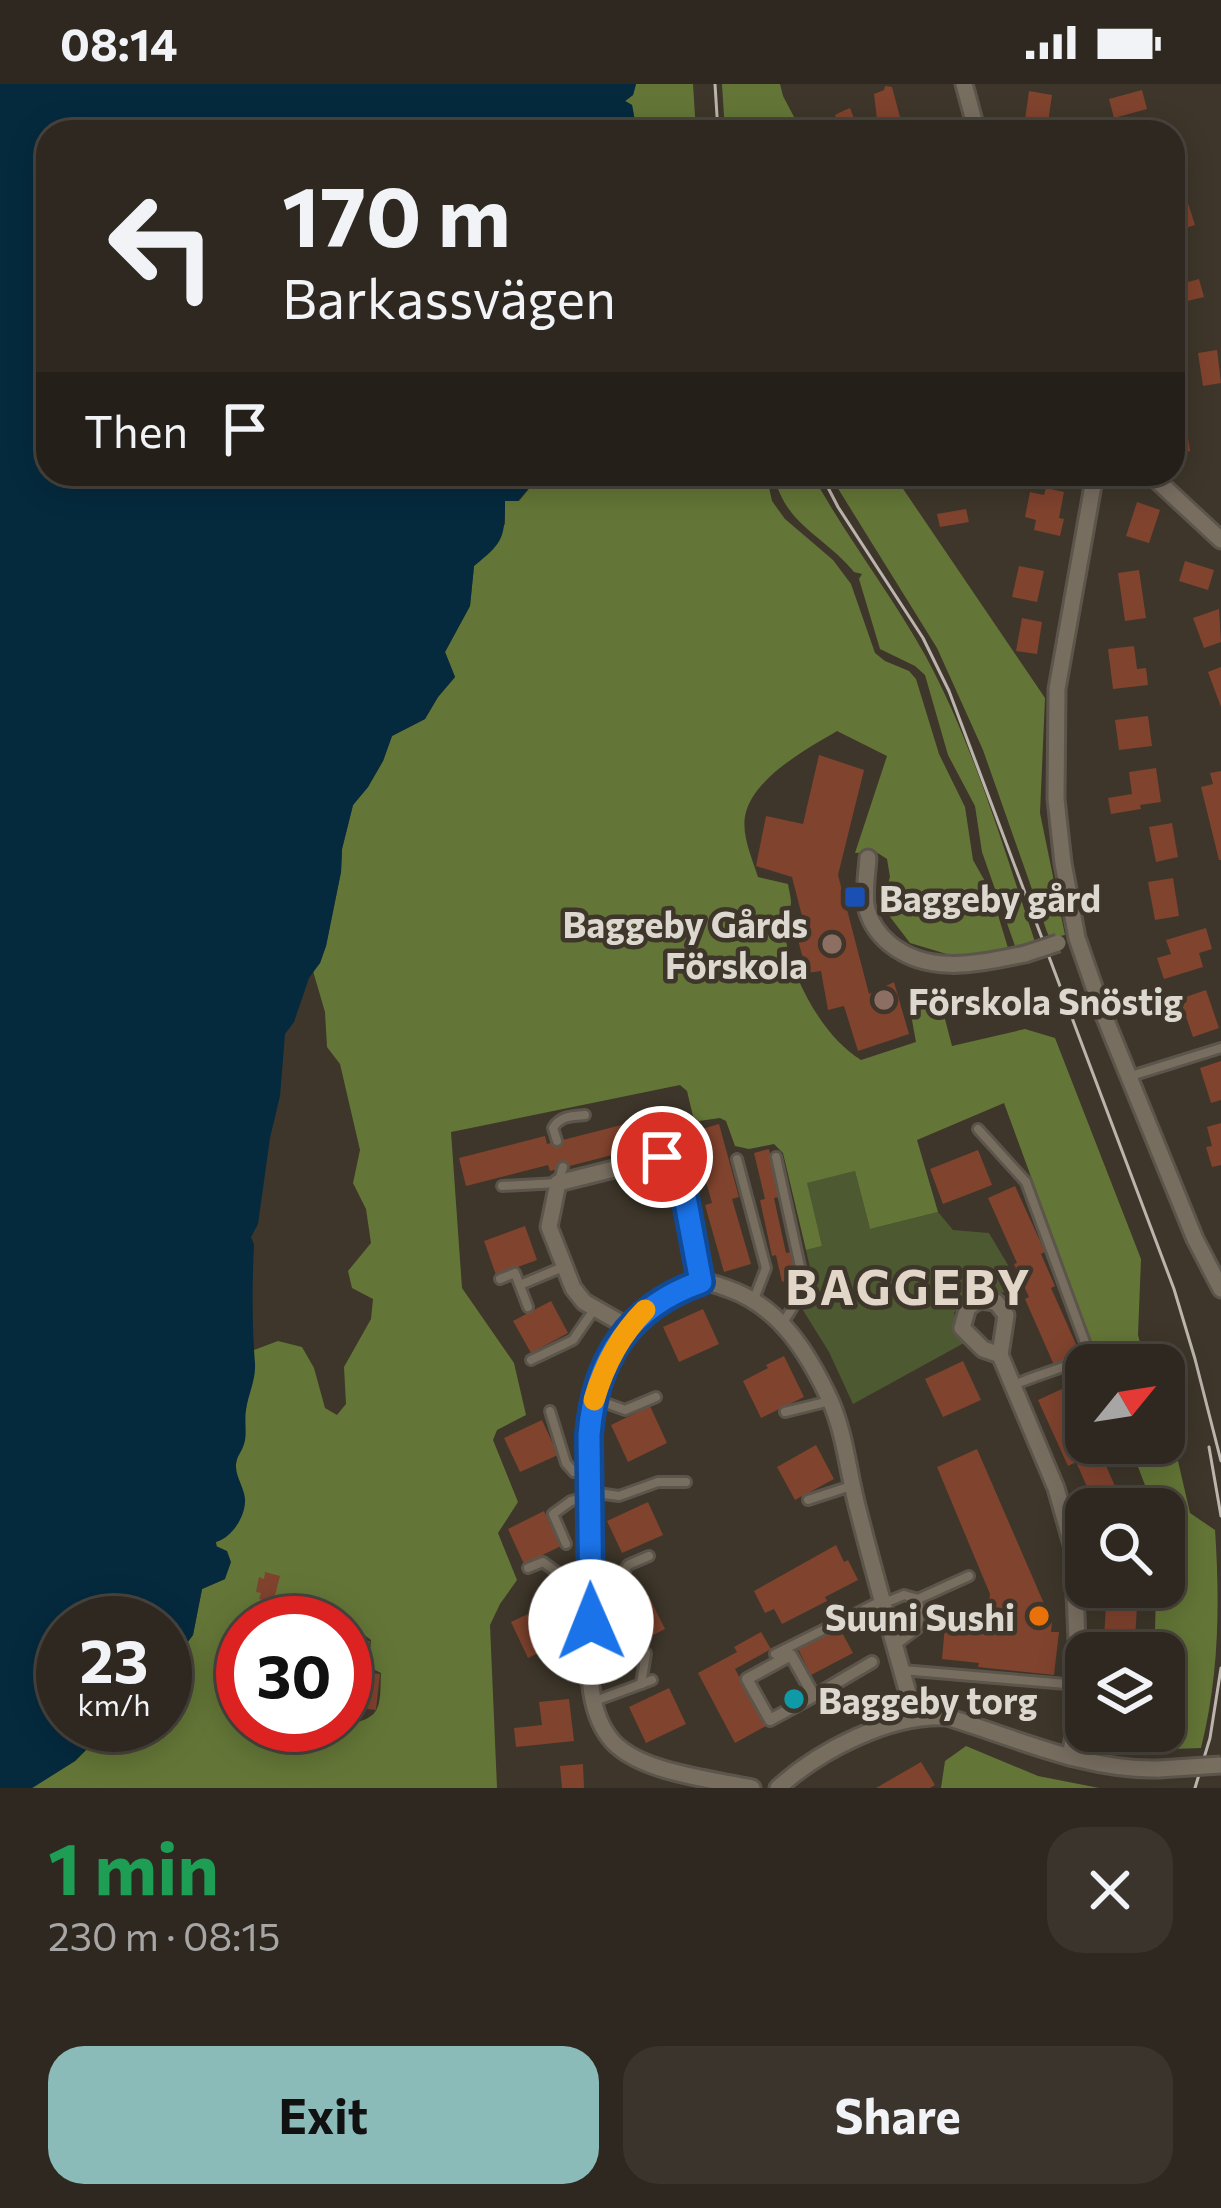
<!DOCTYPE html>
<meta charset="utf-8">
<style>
body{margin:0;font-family:Commissioner,sans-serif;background:#3a342d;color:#f1f3f6;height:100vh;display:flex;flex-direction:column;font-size:45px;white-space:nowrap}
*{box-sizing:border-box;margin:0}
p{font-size:39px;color:#a7a6a5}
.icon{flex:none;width:66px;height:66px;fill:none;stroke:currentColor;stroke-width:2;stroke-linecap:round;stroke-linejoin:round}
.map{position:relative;height:1704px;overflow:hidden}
.panel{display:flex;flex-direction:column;background:#2e2820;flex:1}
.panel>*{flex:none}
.top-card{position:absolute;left:36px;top:36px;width:1149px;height:366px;border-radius:36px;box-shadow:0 6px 30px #0003,0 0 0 3px #49443e;background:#2e2820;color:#f1f3f6;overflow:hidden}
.needle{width:78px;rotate:60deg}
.fabs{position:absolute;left:1065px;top:1260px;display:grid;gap:24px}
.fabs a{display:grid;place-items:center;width:120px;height:120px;border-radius:24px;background:#2e2820;box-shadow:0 6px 30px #0003,0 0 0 3px #49443e;font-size:60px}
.speed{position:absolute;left:36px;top:1512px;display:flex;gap:24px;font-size:60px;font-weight:700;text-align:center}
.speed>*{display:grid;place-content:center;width:156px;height:156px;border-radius:50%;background:#2e2820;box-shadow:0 6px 30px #0003,0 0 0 3px #49443e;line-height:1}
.speed small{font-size:30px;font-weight:400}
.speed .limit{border:18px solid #d22;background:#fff;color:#111}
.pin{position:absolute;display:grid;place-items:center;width:102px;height:102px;color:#fff;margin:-51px;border:6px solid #fff;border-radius:50%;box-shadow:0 3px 12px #0007}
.me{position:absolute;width:132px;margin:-66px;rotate:359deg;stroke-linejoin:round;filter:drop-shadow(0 0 9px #0008)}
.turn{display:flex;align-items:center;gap:42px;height:252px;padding:0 48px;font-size:54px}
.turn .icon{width:156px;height:156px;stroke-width:2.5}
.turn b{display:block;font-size:84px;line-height:102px}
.then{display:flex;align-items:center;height:114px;padding:0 48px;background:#0003;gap:24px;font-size:45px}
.round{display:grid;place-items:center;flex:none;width:126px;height:126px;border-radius:36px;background:#3a342d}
.overview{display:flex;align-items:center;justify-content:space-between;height:204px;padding:0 48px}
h1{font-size:72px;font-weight:700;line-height:90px;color:#1e9e55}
.action{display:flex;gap:24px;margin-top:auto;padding:24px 48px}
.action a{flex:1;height:138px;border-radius:36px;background:#8bbbb9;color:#111;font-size:48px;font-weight:700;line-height:138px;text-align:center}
.action a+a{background:#3a342d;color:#f1f3f6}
.status{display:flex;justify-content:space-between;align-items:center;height:84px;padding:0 60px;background:#2e2820;direction:ltr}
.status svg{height:33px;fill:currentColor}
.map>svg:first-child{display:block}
</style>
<div class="status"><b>08:14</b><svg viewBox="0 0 49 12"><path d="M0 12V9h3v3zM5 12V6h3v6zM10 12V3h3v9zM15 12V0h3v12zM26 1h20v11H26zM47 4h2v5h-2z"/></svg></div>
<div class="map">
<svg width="1221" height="1704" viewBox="0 0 1221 1704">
<rect width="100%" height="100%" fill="#3e362a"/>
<path fill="#4d5931" d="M855,1087L870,1145L938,1128L953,1146L989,1149L1008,1181L1014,1206C982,1216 982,1196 954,1229L964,1259L853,1320L829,1268L801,1223L813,1197L806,1166L822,1162L806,1099Z"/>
<g fill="#647637" fill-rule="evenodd">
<path d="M636,0H693L696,48H637L632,21L625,17L633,11Z"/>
<path d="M722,0H780L783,12L802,48H725Z"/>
<path d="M541,390H766L772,417L785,435L833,476L851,500L875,569L885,577L909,587L916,595L939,670L965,723L973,776L991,808L1008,864L1003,867L960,874L910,859L881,821L890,793L887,775L876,768L855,769L887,672L837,647C807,665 756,692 746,728C740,748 752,774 758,793L788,800C789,807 791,813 791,819C790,829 783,837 784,847C791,893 822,952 861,976L916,958L910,925L941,920L952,962L1025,945L1055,954L1141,1175L1138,1251L1146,1281H1100L1004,1019L917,1056L938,1128L870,1145L855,1087L807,1099L822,1162L806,1166L783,1069L774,1060L749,1065L735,1062L726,1037L720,1034L699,1037L693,1032L687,1007L680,1001L451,1048L462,1204L514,1279L526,1331L497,1346L493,1356L518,1418L498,1449L517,1496L500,1520L490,1541L497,1704H32L75,1677L111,1641H165V1588L193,1551L202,1505L225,1495L216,1458L241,1432L245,1415L235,1386L238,1370L245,1351V1329L255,1279L251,1267L278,1257L302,1263L314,1284L325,1324L337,1331L346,1320L344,1283L371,1235L373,1215L352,1204L348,1187L371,1159L366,1125L353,1099L360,1066L340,980L327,963L325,928L313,887L320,879L326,862L341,788L342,765L353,721L368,703L383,677L392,652L425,635L438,613L455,593L445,568L470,522L474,482L505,440V416L519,417ZM243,1539H345V1550H363L371,1556L369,1583L381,1589C380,1600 382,1619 375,1628C360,1650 272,1641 243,1641Z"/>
<path d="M774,390H812C846,453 890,508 925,571C973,659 1003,762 1035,858L1015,862L982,768L975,722L948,671L925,591L915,582L880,565L859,495L862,490L854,488C824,451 784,441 774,390Z"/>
<path d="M829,390H893L1045,614L1040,729L1065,851L1050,854L1047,848L983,666L937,564Z"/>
<path d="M1164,1333L1175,1364L1190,1429L1215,1446C1220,1520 1219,1592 1201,1664L1114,1667L1094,1657L1092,1647H1164V1569H1142L1143,1552L1155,1548L1156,1503H1164V1425H1154L1129,1359H1164Z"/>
<path d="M966,1662L1038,1692L1099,1704H941L945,1677Z"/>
</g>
<path fill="#052a3e" d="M0,0H636L633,11L625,17L632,21L637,48H48V390H541L518,417H505C505,454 503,459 474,482L470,522L445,568L455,593L438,613L425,635L392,652L383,677L368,703L353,721L342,765L341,788L326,862L320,879L309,894L294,938L285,950L280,1012L270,1054L258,1140L251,1153L254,1161C252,1201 252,1242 255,1280C256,1296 248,1311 246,1326C244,1338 248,1352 243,1363C241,1368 237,1373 236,1379C235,1393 244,1402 245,1415C246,1433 231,1454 216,1458V1462L227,1467L231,1478L225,1495L202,1505L193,1551L165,1588V1539H63V1641H111L75,1677L32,1704H0Z"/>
<g fill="#80432e">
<path d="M885,2L892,3L904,48H841L835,31L843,27L850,24L857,42L877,35L874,10L884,6Z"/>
<path d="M1142,6L1147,25L1114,34L1109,15Z"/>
<path d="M1029,7L1052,11L1048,39L1025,36Z"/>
<path d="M1181,97L1195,141L1173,148V100Z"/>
<path d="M1199,195L1204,213L1175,220L1173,202Z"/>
<path d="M1217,266L1221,299L1203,302L1198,269Z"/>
<path d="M1185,335L1190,367L1173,370V337Z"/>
<path d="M1046,404L1064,408L1059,434L1064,435L1060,452L1034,446L1036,436L1025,433L1030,408L1044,411Z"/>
<path d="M1137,418L1160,426L1149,459L1126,452Z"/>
<path d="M966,425L969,438L940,443L937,430Z"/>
<path d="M1185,477L1214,486L1208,506L1179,497Z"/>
<path d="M1019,482L1044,487L1037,518L1012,513Z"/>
<path d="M1139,486L1146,534L1125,537L1118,489Z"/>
<path d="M1219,525L1221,558L1204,564L1193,534Z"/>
<path d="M1022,534L1042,538L1037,570L1016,567Z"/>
<path d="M1134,562L1137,585L1146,584L1148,601L1113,605L1108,565Z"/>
<path d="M1221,583V623L1208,588Z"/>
<path d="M1148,632L1152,662L1119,666L1115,636Z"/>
<path d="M819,671L864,686L838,791L869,910L894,898L909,950L858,967L844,922L828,926L821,887L807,889L793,838L803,836L792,793L756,782L766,732L803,740Z"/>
<path d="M1156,684L1161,718L1140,721L1141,725L1111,730L1108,714L1132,710L1129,688Z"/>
<path d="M1221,687V776H1219L1201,703L1213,700L1210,689Z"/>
<path d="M1172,739L1178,773L1156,778L1149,743Z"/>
<path d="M1173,794L1179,832L1155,836L1148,798Z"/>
<path d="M1206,844L1212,865L1199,869L1203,883L1164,895L1157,874L1171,870L1166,856Z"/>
<path d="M1206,906L1219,944L1193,953L1180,915Z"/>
<path d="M1221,977V1016L1211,1019L1200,984Z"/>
<path d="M680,1026L686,1052L550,1087L548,1081L466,1102L459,1074L545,1052L547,1060Z"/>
<path d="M1221,1039V1081L1212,1083L1206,1063L1212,1062L1207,1043Z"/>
<path d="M719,1040L739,1113L732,1115L751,1180L724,1188L705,1121L712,1119L692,1048Z"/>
<path d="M769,1065L780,1113L774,1114L786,1169L791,1168L796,1194L782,1198L776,1171L772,1172L760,1116L765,1115L754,1069Z"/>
<path d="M978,1066L992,1101L943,1120L930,1085Z"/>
<path d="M1015,1102L1045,1168L1041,1170L1055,1202L1051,1204L1080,1269L1054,1281L1025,1215L1029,1213L1014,1180L1017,1179L988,1114Z"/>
<path d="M525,1142L537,1176L496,1191L484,1157Z"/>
<path d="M551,1217L568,1249L531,1269L513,1237Z"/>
<path d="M703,1225L719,1260L679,1278L663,1243Z"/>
<path d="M784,1272L804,1313L761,1334L743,1297L768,1284L766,1281Z"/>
<path d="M963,1277L981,1316L943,1333L925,1295Z"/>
<path d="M1064,1304L1086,1353V1359H1089L1094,1370L1100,1368L1125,1425H1097L1076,1378L1068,1382L1038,1316Z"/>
<path d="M650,1322L667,1359L628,1378L611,1341Z"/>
<path d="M542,1336L558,1371L520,1388L504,1354Z"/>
<path d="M816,1361L834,1395L795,1416L777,1383Z"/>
<path d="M977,1365L1052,1538L1051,1548H1059L1054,1591L978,1583L979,1579L942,1575L946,1530L982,1534V1540L987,1541L990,1510L937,1383Z"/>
<path d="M648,1418L663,1451L622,1469L607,1437Z"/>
<path d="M544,1427L561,1462L524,1480L508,1445Z"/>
<path d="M836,1461L844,1478L848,1476L858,1496L825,1513L827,1517L782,1540L774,1525L765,1529L754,1507Z"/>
<path d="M265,1488L280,1492L273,1519L259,1515L261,1509L256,1508L259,1493L264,1495Z"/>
<path d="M1107,1503H1138L1135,1557H1125L1124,1569H1096L1097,1554H1104Z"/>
<path d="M648,1511L665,1545L625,1565L608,1531Z"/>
<path d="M549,1520L561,1545L557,1547L563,1557L528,1574L511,1538Z"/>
<path d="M839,1543L853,1569L811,1591L798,1565Z"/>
<path d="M761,1548L771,1565L735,1585L766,1642L735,1659L698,1589L737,1568L734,1563Z"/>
<path d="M345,1555L370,1557L368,1576L345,1574Z"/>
<path d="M364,1588L380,1590L376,1626L360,1624Z"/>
<path d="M669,1604L686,1640L646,1659L629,1623Z"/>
<path d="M569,1615L574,1657L516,1663L514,1644L542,1641L539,1618Z"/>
<path d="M921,1678L935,1701L930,1704H876Z"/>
<path d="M583,1680L584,1704H562L560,1682Z"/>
</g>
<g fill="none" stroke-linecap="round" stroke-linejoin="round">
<defs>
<g id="service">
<path d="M1131,992L1221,964"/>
<path d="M978,1045L1026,1098L1090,1272C1065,1284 1039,1290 1014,1301"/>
<path d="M557,1057L553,1044C560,1032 572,1032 585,1031"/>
<path d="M776,1073L803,1196L802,1208L783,1239"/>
<path d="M737,1075L766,1184L754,1215"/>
<path d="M502,1102L558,1099L563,1083"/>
<path d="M500,1195L515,1189L528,1223"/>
<path d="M520,1201L563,1183"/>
<path d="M531,1276L573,1256L593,1227"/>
<path d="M595,1315L625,1326L656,1313"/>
<path d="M550,1327L566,1379L574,1388L588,1389"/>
<path d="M785,1328L830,1317"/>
<path d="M590,1408L619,1412L658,1398H686"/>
<path d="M808,1416L851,1402"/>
<path d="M566,1460L553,1430L571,1417L587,1413"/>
<path d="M528,1484L543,1478L558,1489L567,1537"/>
<path d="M561,1499L588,1490"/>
<path d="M613,1508L627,1514"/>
<path d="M593,1512L613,1508L628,1481L649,1472"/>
<path d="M897,1560L917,1545L920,1530L918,1515L969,1492"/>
<path d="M775,1570L881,1517L892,1516L904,1511L918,1515"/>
<path d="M902,1586L1078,1601"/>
<path d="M641,1600L646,1569"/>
<path d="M595,1617L652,1596"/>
</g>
<g id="pedestrian">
<path d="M791,1571L814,1612L770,1636L747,1595Z"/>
<path d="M814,1612L872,1578"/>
</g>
<g id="minor">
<path d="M964,0L977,48"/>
<path d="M1095,390L1057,605L1056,715L1063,779L1077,854L1103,929L1195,1155L1221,1205"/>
<path d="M1150,390L1221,456"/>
<path d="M868,774C867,789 864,806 866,821C869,837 878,850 890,860C930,892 979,879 1025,870"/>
<path d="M628,1243L584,1218L573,1204L549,1143L558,1099L662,1073L674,1078L684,1100L701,1198"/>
<path d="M1000,1271L983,1265L962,1244L968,1223L980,1216L996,1218L1006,1231L1000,1271L1056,1404L1073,1464L1079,1601L1078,1630L1070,1673"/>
<path d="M752,1704C711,1695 634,1688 609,1653C581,1616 591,1555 591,1511C591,1450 578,1368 595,1311C606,1273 627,1236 661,1215C673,1208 689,1198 703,1198C711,1198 721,1202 729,1205C780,1223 808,1269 830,1316C845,1350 848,1387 857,1422C875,1493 895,1563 915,1634"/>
<path d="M778,1704C820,1666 890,1630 947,1633C1016,1654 1086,1687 1159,1685"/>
</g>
</defs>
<use href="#service" stroke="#5c554b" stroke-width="14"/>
<use href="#pedestrian" stroke="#5c554b" stroke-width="16"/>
<use href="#minor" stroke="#5c554b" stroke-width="21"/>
<use href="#service" stroke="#786e60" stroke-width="8"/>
<use href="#pedestrian" stroke="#786e60" stroke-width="10"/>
<use href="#minor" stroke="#786e60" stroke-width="15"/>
<g stroke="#bbb5ad" stroke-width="3">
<path d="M715,0L718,48"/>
<path d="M821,390L838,423L923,554L949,607L1174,1205L1195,1275L1221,1377"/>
<path d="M1209,1363L1221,1432"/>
<path d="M1195,1704L1210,1654L1221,1584"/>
</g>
<defs>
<g id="minor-bridge">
<path d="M1025,870L1058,859"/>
<path d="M1159,1685L1221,1681"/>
</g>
</defs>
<use href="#minor-bridge" stroke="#5c554b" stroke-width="21" stroke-linecap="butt"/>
<use href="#minor-bridge" stroke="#786e60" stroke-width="15"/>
</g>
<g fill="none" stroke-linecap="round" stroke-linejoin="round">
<defs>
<path id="route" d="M591,1538L589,1351C595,1275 629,1223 701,1198L680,1086L674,1078L662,1073"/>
</defs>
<use href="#route" stroke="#114b97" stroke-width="30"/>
<use href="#route" stroke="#1a73e8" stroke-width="21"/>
<path stroke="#f59e0b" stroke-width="21" d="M594,1316C604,1282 620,1251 645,1226"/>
</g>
<rect fill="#1a4fb4" stroke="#3e362a" stroke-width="4.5" x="843" y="801" width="24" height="24" rx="6"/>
<g fill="#8d6e63" stroke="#3e362a" stroke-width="4.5">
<circle cx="832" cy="860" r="12"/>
<circle cx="884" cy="916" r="12"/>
</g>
<circle fill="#e8710a" stroke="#3e362a" stroke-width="4.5" cx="1039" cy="1532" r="12"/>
<circle fill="#0f9aa8" stroke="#3e362a" stroke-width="4.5" cx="794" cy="1615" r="12"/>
<g text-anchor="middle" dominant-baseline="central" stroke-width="9" stroke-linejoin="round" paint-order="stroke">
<g font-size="36" font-weight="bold" fill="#dcd7cf" stroke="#3e362a" text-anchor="start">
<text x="879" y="813">Baggeby gård</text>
<text x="808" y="839" text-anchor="end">Baggeby Gårds<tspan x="808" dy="41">Förskola</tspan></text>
<text x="908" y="916">Förskola Snöstig</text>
<text x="1015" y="1532" text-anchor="end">Suuni Sushi</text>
<text x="818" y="1615">Baggeby torg</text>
</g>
<g font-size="48" font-weight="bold" letter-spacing="3" fill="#e1d6c7" stroke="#3e362a">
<text x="909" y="1201">BAGGEBY</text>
</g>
</g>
</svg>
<div class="fabs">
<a><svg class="needle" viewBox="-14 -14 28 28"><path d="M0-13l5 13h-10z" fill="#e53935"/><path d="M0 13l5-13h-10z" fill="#a7a6a5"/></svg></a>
<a><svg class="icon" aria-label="search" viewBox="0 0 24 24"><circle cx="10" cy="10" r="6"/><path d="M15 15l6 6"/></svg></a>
<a><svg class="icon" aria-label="layers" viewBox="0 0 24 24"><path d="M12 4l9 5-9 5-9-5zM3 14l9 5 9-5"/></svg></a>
</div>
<div class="speed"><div>23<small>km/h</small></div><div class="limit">30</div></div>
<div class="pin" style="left:662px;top:1073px;background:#d93025"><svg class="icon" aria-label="arrive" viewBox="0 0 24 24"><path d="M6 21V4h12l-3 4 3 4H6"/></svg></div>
<svg class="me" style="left:591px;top:1538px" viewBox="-20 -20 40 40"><circle r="19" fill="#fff"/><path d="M0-13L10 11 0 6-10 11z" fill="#1a73e8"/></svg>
<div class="top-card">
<div class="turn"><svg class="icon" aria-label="left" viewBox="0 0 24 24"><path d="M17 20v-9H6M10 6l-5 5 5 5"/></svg><div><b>170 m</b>Barkassvägen</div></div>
<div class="then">Then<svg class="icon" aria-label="arrive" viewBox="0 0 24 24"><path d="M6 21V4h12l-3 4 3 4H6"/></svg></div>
</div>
</div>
<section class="panel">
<div class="overview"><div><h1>1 min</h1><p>230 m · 08:15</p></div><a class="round"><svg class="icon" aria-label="close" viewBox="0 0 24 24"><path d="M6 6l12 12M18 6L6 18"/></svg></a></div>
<div class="action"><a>Exit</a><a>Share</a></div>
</section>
